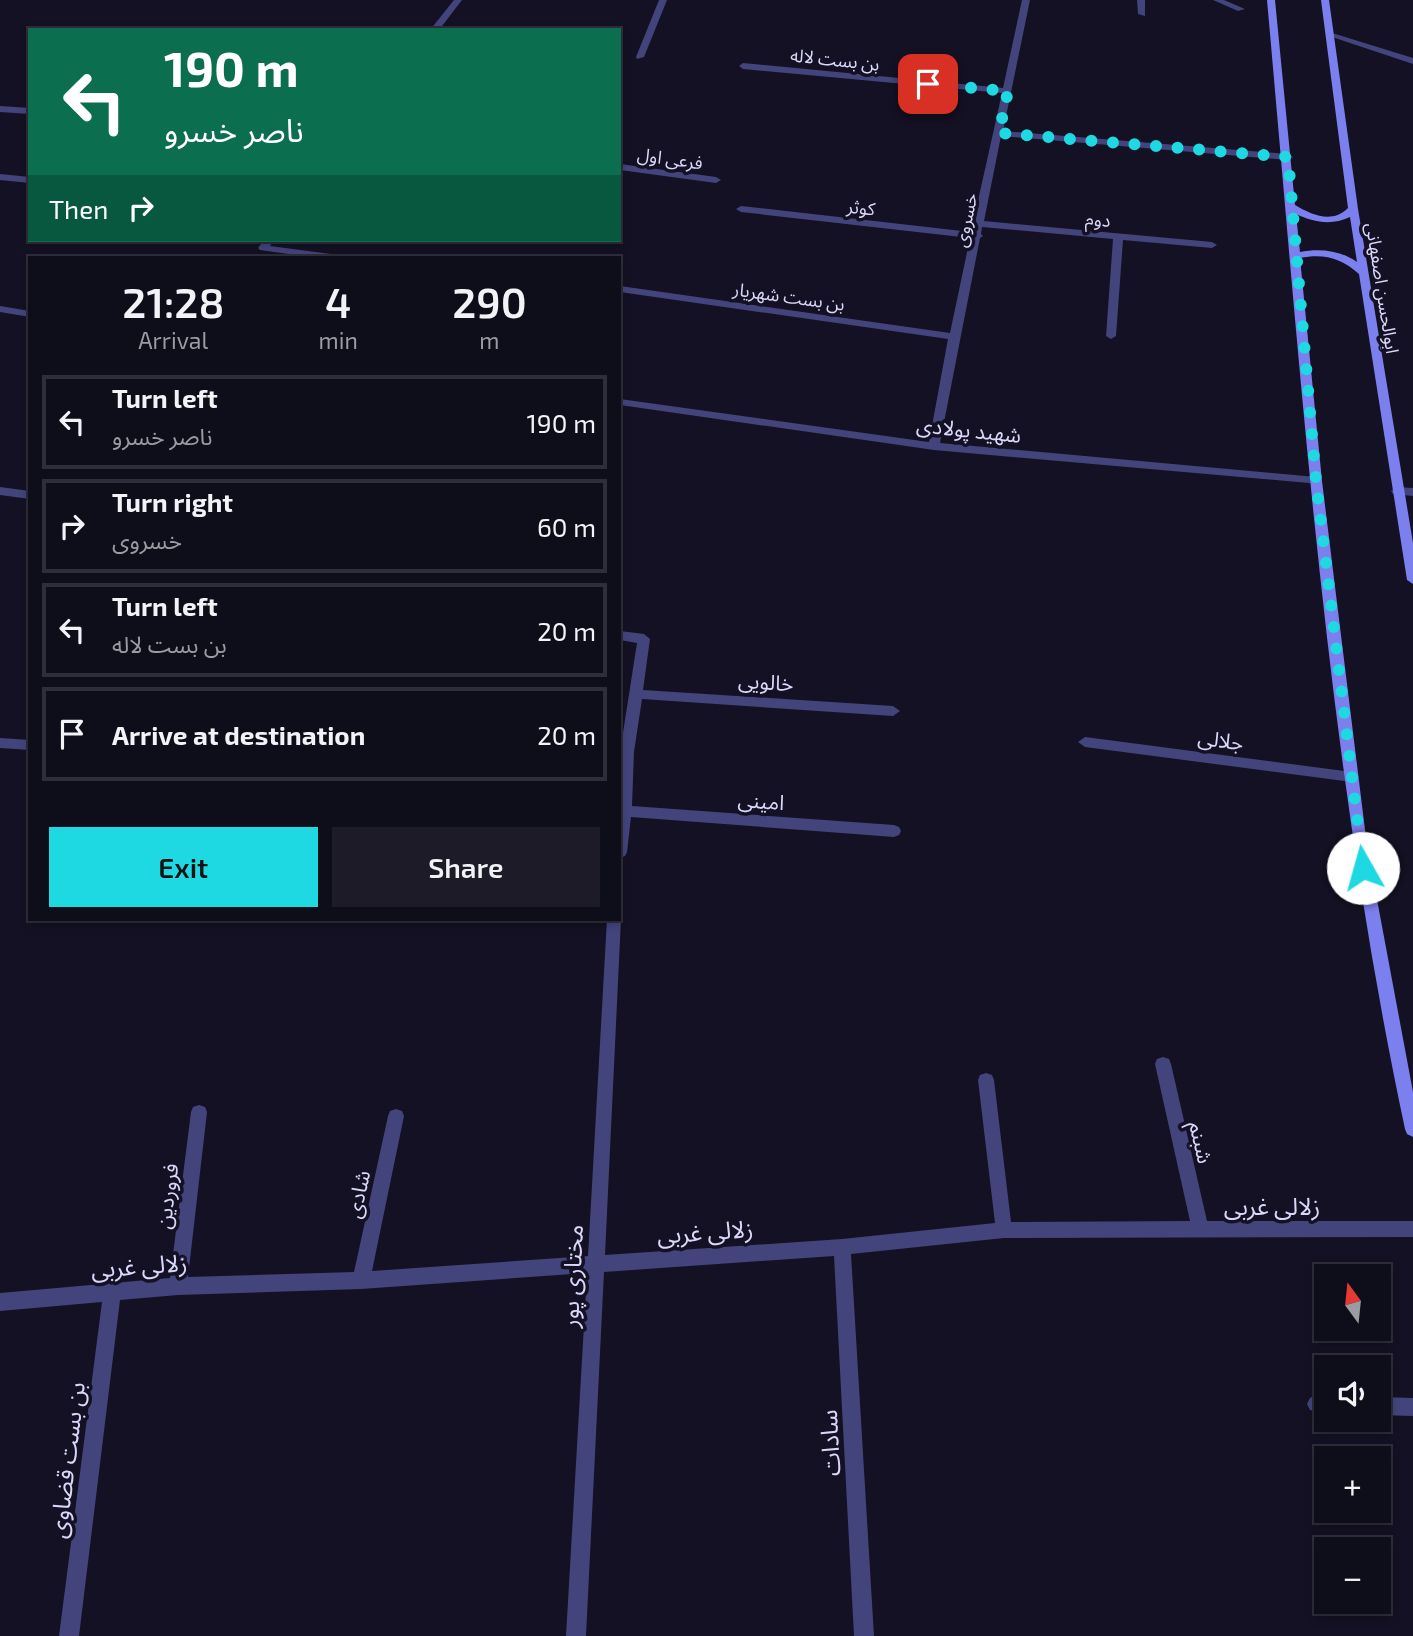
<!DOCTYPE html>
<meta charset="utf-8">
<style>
body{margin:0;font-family:"Exo 2","Noto Sans Arabic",sans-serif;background:#1c1b27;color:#f1f3f6;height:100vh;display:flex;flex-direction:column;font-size:26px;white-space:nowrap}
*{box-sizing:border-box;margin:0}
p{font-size:23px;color:#9b9ca2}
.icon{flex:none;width:38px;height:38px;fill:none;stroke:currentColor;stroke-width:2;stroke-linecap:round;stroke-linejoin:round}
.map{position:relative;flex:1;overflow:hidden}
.details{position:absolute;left:28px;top:256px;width:593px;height:665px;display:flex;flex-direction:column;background:#0e0d1a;border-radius:0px;box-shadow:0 4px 10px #0003,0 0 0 2px #2e2d39}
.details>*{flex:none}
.hud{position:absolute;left:28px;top:28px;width:593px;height:214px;border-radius:0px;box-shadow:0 4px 10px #0003,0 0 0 2px #2e2d39;background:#0b6e4f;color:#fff;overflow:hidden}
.needle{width:46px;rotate:345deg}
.controls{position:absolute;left:1314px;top:1264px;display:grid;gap:14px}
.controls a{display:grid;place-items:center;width:77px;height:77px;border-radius:0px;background:#0e0d1a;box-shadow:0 4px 10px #0003,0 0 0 2px #2e2d39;font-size:35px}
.pin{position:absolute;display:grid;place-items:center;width:60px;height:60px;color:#fff;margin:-30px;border-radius:14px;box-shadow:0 4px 10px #0006}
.me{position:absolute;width:77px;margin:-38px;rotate:353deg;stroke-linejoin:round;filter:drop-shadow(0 0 5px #0008)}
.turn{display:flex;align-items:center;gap:24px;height:147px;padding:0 21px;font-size:32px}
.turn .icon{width:91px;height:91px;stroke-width:2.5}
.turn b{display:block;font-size:49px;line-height:60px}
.then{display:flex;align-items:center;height:66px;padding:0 21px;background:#0003;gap:14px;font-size:26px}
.eta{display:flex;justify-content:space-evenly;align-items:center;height:119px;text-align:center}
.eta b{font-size:42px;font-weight:600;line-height:49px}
.cta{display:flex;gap:14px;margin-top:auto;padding:14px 21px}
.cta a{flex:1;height:80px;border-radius:0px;background:#1ed9e1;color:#111;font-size:28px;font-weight:600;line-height:80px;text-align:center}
.cta a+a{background:#1c1b27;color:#f1f3f6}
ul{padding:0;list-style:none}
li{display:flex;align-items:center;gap:21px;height:94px;margin:0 14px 10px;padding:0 7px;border:4px solid #2e2d39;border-radius:0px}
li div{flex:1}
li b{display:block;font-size:26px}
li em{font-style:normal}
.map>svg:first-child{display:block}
</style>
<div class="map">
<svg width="1413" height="1636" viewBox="0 0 1413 1636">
<rect width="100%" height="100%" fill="#131123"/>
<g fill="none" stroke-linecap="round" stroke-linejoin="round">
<g fill="#43447c" fill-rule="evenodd">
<path d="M454,0H462L439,30H430Z"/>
<path d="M659,0H667L644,57L637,59L636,57Z"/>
<path d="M1022,0H1030L1003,131L1288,154L1293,157L1288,160L1001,136L984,221L1212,242L1217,245L1212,248L1123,240L1116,336L1111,339L1106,336L1113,239L982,227L981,234L983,236L980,238L940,443L1316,477L1322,481L1320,484L934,450L620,405V399L929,442L948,339L620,292V286L950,333L970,238L741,212L736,209L741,206L971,232L1002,93L743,69L739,66L743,63L1003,88Z"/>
<path d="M1137,0H1145V16L1138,14Z"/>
<path d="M1213,0H1224L1245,9L1238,11Z"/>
<path d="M1329,32L1413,58V64L1329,36Z"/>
<path d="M0,106L30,108V114L0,112Z"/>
<path d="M620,164L716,177L721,180L716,183L620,170Z"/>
<path d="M0,174L30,177V183L0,180Z"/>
<path d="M264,240H274L270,246L331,254L336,257H310L260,250L258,248Z"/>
<path d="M0,306L30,311V317L0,312Z"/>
<path d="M0,487L30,491V499L0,495Z"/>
<path d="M1397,487L1413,488V496L1393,494L1391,491Z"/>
<path d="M620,631L644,634L650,639L643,690L893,706L900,711L893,716L642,699L634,752L632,806L894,825L899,827L901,831L899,835L894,837L631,817L627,852L625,856L620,858V752L637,643L620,640Z"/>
<path d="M1085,737L1352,772L1359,777L1352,782L1085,747L1078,742Z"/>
<path d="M0,738L30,740V750L0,748Z"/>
<path d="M620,915L621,919L605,1255L842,1239L995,1223L978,1080L980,1075L986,1073L992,1075L994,1080L1011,1222L1190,1221L1155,1064L1157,1059L1163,1057L1169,1059L1171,1064L1207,1221H1413V1237L1004,1238L851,1254L874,1636H854L834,1256L604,1272L586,1636H566L587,1273L361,1289L178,1295L120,1300L79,1636H59L102,1302L0,1311V1293L170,1278L191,1112L193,1107L199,1105L205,1107L207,1112L188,1277L354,1272L388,1116L390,1111L396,1109L402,1111L404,1116L372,1271L588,1256L607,919H620Z"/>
<path d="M1316,1395L1326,1396V1414L1310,1410L1307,1404L1310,1398Z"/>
<path d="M1379,1397L1413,1398V1416L1379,1415Z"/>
</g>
<path fill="#7c80ee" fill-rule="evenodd" d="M1267,0H1275L1295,205C1312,215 1332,224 1348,208L1321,0H1329L1358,209L1413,543V584L1407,580L1359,274C1342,258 1323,253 1300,258L1322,481L1367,846L1413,1092V1137L1407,1134L1405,1129C1326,759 1301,376 1267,0ZM1296,214C1313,222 1331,226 1350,217L1357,262C1340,250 1319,248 1300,252Z"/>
</g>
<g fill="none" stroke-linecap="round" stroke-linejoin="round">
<path stroke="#1ed9e1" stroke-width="12" stroke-dasharray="0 21.6" d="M928,84L1008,91L999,133L1288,157L1316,481L1363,868"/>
</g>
<g text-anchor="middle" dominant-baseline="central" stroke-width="7" stroke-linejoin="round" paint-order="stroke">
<g font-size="18" fill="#dad8fa" stroke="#131123">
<text transform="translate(835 59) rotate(6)">بن بست لاله</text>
<text transform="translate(670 158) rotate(8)">فرعی اول</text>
<text transform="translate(861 207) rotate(6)">کوثر</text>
<text transform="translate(1098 219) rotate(5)">دوم</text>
<text transform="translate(965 220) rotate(-78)">خسروی</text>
<text transform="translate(1383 288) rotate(81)">ابوالحسن اصفهانی</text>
<text transform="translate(789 296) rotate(8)">بن بست شهریار</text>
</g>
<g font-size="21" fill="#dad8fa" stroke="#131123">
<text transform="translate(969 429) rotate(6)">شهید پولادی</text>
<text transform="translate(766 681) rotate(4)">خالویی</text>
<text transform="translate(1221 739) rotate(8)">جلالی</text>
<text transform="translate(761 800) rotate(4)">امینی</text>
<text transform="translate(1202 1142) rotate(77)">شبنم</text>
<text transform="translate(357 1194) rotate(-78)">شادی</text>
<text transform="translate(166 1196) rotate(-83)">فروردین</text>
</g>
<g font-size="24" fill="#dad8fa" stroke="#131123">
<text x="1272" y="1205">زلالی غربی</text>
<text transform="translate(705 1231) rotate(-4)">زلالی غربی</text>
<text transform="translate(139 1265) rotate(-4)">زلالی غربی</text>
<text transform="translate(571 1276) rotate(-87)">مختاری پور</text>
<text transform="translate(829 1443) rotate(-93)">سادات</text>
<text transform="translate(66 1460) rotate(-83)">بن بست قضاوی</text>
</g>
</g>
</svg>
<div class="controls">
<a><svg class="needle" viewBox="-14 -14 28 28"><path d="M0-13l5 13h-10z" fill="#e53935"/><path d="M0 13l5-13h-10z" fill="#9b9ca2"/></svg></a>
<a><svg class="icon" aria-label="sound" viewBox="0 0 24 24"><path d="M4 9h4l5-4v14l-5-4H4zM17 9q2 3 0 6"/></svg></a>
<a>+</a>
<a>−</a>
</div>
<div class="pin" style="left:928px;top:84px;background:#d93025"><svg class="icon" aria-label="arrive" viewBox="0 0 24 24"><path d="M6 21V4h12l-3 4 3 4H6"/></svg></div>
<svg class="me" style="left:1363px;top:868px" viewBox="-20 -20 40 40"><circle r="19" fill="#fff"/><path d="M0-13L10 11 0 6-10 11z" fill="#1ed9e1"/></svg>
<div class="hud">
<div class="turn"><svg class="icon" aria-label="left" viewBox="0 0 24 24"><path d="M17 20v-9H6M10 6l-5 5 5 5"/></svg><div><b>190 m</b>ناصر خسرو</div></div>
<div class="then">Then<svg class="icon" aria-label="right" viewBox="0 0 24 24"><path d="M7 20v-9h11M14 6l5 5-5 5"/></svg></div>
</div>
<section class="details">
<div class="eta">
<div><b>21:28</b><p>Arrival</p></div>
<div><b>4</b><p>min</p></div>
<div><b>290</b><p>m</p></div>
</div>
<ul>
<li><svg class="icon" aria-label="left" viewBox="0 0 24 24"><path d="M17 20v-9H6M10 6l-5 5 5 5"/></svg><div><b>Turn left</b><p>ناصر خسرو</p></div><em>190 m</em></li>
<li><svg class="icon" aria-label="right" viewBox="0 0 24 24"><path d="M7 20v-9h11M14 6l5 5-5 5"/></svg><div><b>Turn right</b><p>خسروی</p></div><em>60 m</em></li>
<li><svg class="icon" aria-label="left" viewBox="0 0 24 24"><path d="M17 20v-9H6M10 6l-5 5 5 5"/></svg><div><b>Turn left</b><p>بن بست لاله</p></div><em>20 m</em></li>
<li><svg class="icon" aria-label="arrive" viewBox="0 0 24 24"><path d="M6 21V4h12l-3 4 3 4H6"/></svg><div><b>Arrive at destination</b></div><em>20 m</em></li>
</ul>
<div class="cta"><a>Exit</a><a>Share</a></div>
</section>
</div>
